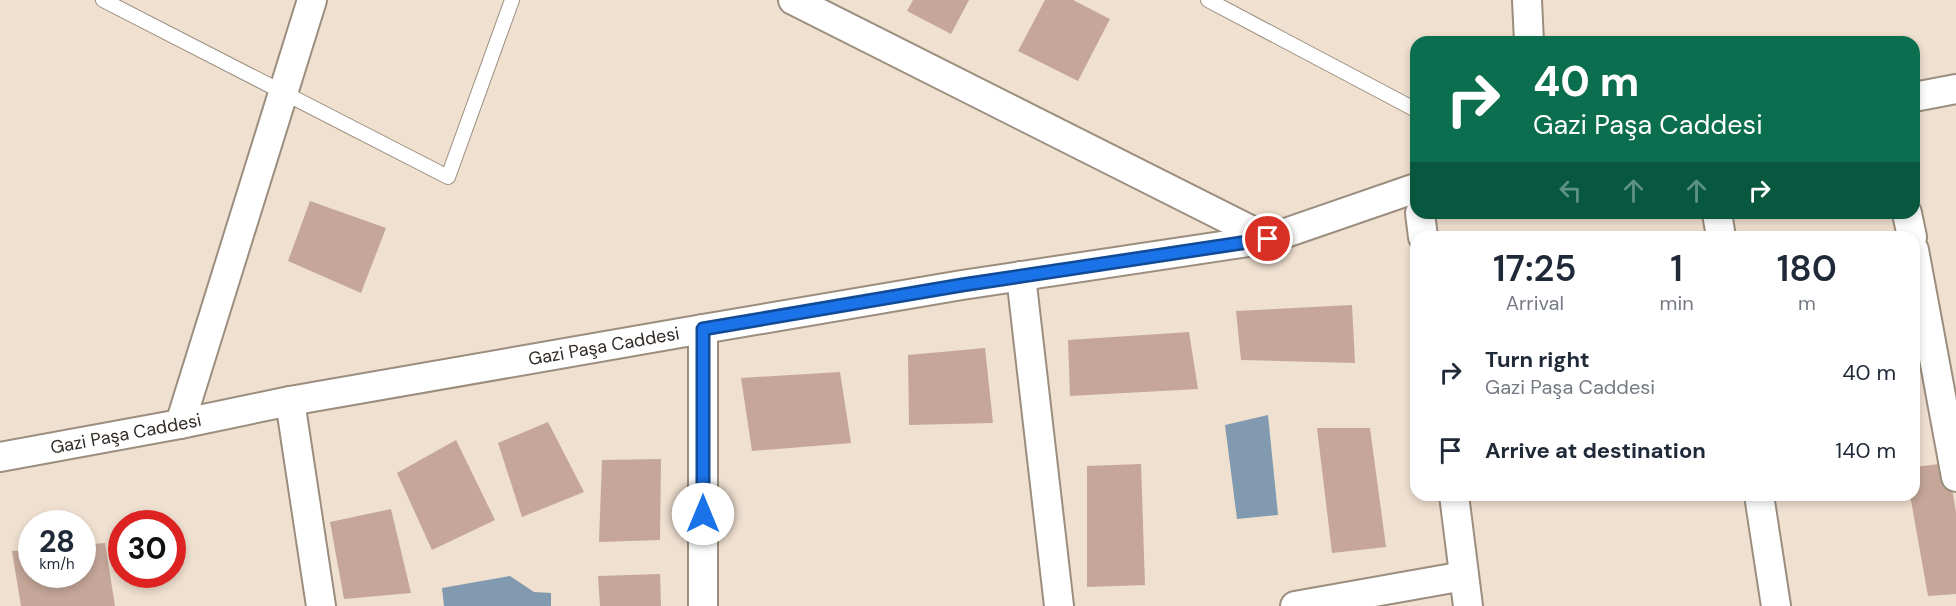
<!DOCTYPE html>
<meta charset="utf-8">
<style>
body{margin:0;font-family:"DM Sans",sans-serif;background:#f2f2f3;color:#1f2937;height:100vh;display:flex;flex-direction:column;font-size:22px;white-space:nowrap}
*{box-sizing:border-box;margin:0}
p{font-size:20px;color:#747a83}
.icon{flex:none;width:33px;height:33px;fill:none;stroke:currentColor;stroke-width:2;stroke-linecap:round;stroke-linejoin:round}
.map{position:relative;flex:1;overflow:hidden}
.drawer{position:absolute;left:1410px;top:231px;width:510px;height:270px;display:flex;flex-direction:column;background:#fff;border-radius:18px;box-shadow:0 3px 9px #0003}
.drawer>*{flex:none}
.banner{position:absolute;left:1410px;top:36px;width:510px;height:183px;border-radius:18px;box-shadow:0 3px 9px #0003;background:#0b6e4f;color:#fff;overflow:hidden}
.speed{position:absolute;left:18px;top:510px;display:flex;gap:12px;font-size:30px;font-weight:700;text-align:center}
.speed>*{display:grid;place-content:center;width:78px;height:78px;border-radius:50%;background:#fff;box-shadow:0 3px 9px #0003;line-height:1}
.speed small{font-size:15px;font-weight:400}
.speed .limit{border:9px solid #d22;background:#fff;color:#111}
.pin{position:absolute;display:grid;place-items:center;width:51px;height:51px;color:#fff;margin:-26px;border:3px solid #fff;border-radius:50%;box-shadow:0 2px 6px #0007}
.me{position:absolute;width:66px;margin:-33px;rotate:0deg;stroke-linejoin:round;filter:drop-shadow(0 0 4px #0008)}
.turn{display:flex;align-items:center;gap:21px;height:126px;padding:0 24px;font-size:27px}
.turn .icon{width:78px;height:78px;stroke-width:2.5}
.turn b{display:block;font-size:42px;line-height:51px}
.lanes{display:flex;align-items:center;height:57px;padding:0 24px;background:#0003;justify-content:center;gap:30px;direction:ltr}
.lanes .off{opacity:.35}
.eta{display:flex;justify-content:space-evenly;align-items:center;height:102px;text-align:center}
.eta b{font-size:36px;font-weight:600;line-height:42px}
ul{padding:0;list-style:none}
li{display:flex;align-items:center;gap:18px;height:78px;padding:0 24px}
li div{flex:1}
li b{display:block;font-size:22px}
li em{font-style:normal}
.map>svg:first-child{display:block}
</style>
<div class="map">
<svg width="1956" height="606" viewBox="0 0 1956 606">
<rect width="100%" height="100%" fill="#efe0d0"/>
<g fill="#829aaf">
<path d="M1268,415L1278,515L1237,519L1225,425Z"/>
<path d="M510,576L534,592L551,593V606H444L442,588Z"/>
</g>
<g fill="#c5a699">
<path d="M913,0H969L951,34L907,11Z"/>
<path d="M1045,0H1073L1110,19L1078,81L1018,51Z"/>
<path d="M310,201L386,228L361,293L288,261Z"/>
<path d="M1352,305L1355,363L1241,360L1236,311Z"/>
<path d="M1189,332L1198,389L1070,396L1068,340Z"/>
<path d="M985,348L993,423L909,425L908,355Z"/>
<path d="M840,372L851,443L752,451L741,378Z"/>
<path d="M548,422L584,492L522,517L498,443Z"/>
<path d="M1317,428H1370L1386,547L1332,553Z"/>
<path d="M456,440L495,520L432,550L397,473Z"/>
<path d="M661,459L660,540L599,542L602,460Z"/>
<path d="M1948,463L1956,513V594L1928,596L1910,495H1914V467Z"/>
<path d="M1141,464L1145,585L1087,587V466Z"/>
<path d="M391,509L411,593L344,599L330,522Z"/>
<path d="M105,543L115,606H21L12,551L32,550V574H82V545Z"/>
<path d="M660,574L661,606H600L598,576Z"/>
</g>
<g fill="none" stroke-linecap="round" stroke-linejoin="round">
<defs>
<g id="lane">
<path d="M103,0L448,177L512,0"/>
<path d="M1208,0L1416,110"/>
</g>
<g id="street">
<path d="M793,0L1268,239"/>
<path d="M1527,0L1529,42"/>
<path d="M1914,97L1956,89"/>
<path d="M1420,213L1423,237"/>
<path d="M1717,213L1721,237"/>
<path d="M1907,213L1912,237"/>
<path d="M1914,250L1956,477"/>
<path d="M1021,276L1059,606"/>
<path d="M703,329V606"/>
<path d="M290,401L321,606"/>
<path d="M180,424L312,0"/>
<path id="s1" d="M0,457L180,424L290,401L703,329L962,285L1268,239L1416,188"/>
<path d="M1454,495L1468,606"/>
<path d="M1759,495L1776,606"/>
<path d="M1295,606L1464,576"/>
</g>
</defs>
<use href="#lane" stroke="#9b8e7f" stroke-width="16"/>
<use href="#street" stroke="#9b8e7f" stroke-width="32"/>
<use href="#lane" stroke="#fff" stroke-width="14"/>
<use href="#street" stroke="#fff" stroke-width="28"/>
</g>
<g fill="none" stroke-linecap="round" stroke-linejoin="round">
<defs>
<path id="route" d="M703,514V329L962,285L1268,239"/>
</defs>
<use href="#route" stroke="#114b97" stroke-width="15"/>
<use href="#route" stroke="#1a73e8" stroke-width="10"/>
</g>
<g text-anchor="middle" dominant-baseline="central" stroke-width="4.5" stroke-linejoin="round" paint-order="stroke">
<g font-size="18" fill="#312b25" stroke="#efe0d0">
<text stroke="none"><textPath href="#s1" startOffset="614">Gazi Paşa Caddesi</textPath></text>
<text stroke="none"><textPath href="#s1" startOffset="128">Gazi Paşa Caddesi</textPath></text>
</g>
</g>
</svg>
<div class="speed"><div>28<small>km/h</small></div><div class="limit">30</div></div>
<div class="pin" style="left:1268px;top:239px;background:#d93025"><svg class="icon" aria-label="arrive" viewBox="0 0 24 24"><path d="M6 21V4h12l-3 4 3 4H6"/></svg></div>
<svg class="me" style="left:703px;top:514px" viewBox="-20 -20 40 40"><circle r="19" fill="#fff"/><path d="M0-13L10 11 0 6-10 11z" fill="#1a73e8"/></svg>
<div class="banner">
<div class="turn"><svg class="icon" aria-label="right" viewBox="0 0 24 24"><path d="M7 20v-9h11M14 6l5 5-5 5"/></svg><div><b>40 m</b>Gazi Paşa Caddesi</div></div>
<div class="lanes"><svg class="icon off" aria-label="left" viewBox="0 0 24 24"><path d="M17 20v-9H6M10 6l-5 5 5 5"/></svg><svg class="icon off" aria-label="ahead" viewBox="0 0 24 24"><path d="M12 20V5M6 11l6-6 6 6"/></svg><svg class="icon off" aria-label="ahead" viewBox="0 0 24 24"><path d="M12 20V5M6 11l6-6 6 6"/></svg><svg class="icon" aria-label="right" viewBox="0 0 24 24"><path d="M7 20v-9h11M14 6l5 5-5 5"/></svg></div>
</div>
<section class="drawer">
<div class="eta">
<div><b>17:25</b><p>Arrival</p></div>
<div><b>1</b><p>min</p></div>
<div><b>180</b><p>m</p></div>
</div>
<ul>
<li><svg class="icon" aria-label="right" viewBox="0 0 24 24"><path d="M7 20v-9h11M14 6l5 5-5 5"/></svg><div><b>Turn right</b><p>Gazi Paşa Caddesi</p></div><em>40 m</em></li>
<li><svg class="icon" aria-label="arrive" viewBox="0 0 24 24"><path d="M6 21V4h12l-3 4 3 4H6"/></svg><div><b>Arrive at destination</b></div><em>140 m</em></li>
</ul>
</section>
</div>
